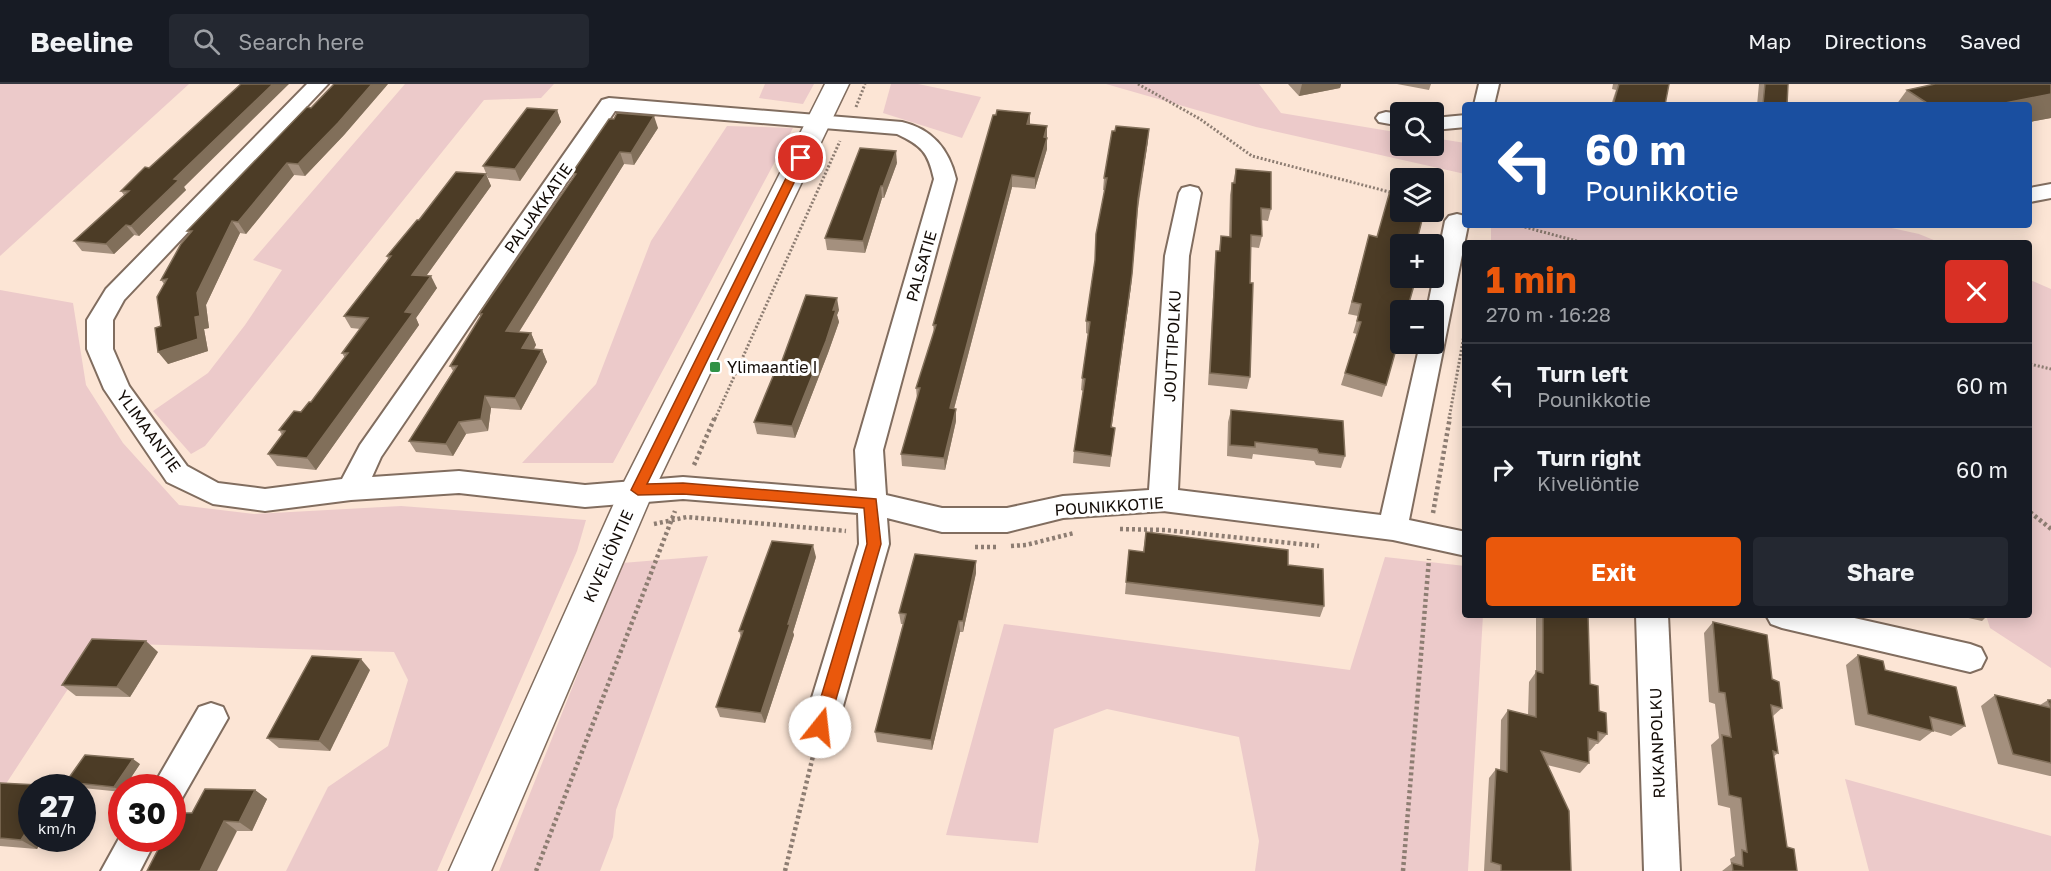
<!DOCTYPE html>
<meta charset="utf-8">
<style>
body{margin:0;font-family:"Golos Text",sans-serif;background:#242831;color:#f1f3f6;height:100vh;display:flex;flex-direction:column;font-size:22px;white-space:nowrap}
*{box-sizing:border-box;margin:0}
p{font-size:20px;color:#9ea1a6}
.icon{flex:none;width:33px;height:33px;fill:none;stroke:currentColor;stroke-width:2;stroke-linecap:round;stroke-linejoin:round}
.map{position:relative;flex:1;overflow:hidden}
.sheet{position:absolute;left:1462px;top:156px;width:570px;height:378px;display:flex;flex-direction:column;background:#171b24;border-radius:6px;box-shadow:0 3px 15px #0003}
.sheet>*{flex:none}
.top-card{position:absolute;left:1462px;top:18px;width:570px;height:126px;border-radius:6px;box-shadow:0 3px 15px #0003;background:#1a4fa0;color:#fff;overflow:hidden}
.fabs{position:absolute;left:1390px;top:18px;display:grid;gap:12px}
.fabs a{display:grid;place-items:center;width:54px;height:54px;border-radius:6px;background:#171b24;box-shadow:0 3px 15px #0003;font-size:30px}
.speed{position:absolute;left:18px;top:690px;display:flex;gap:12px;font-size:30px;font-weight:700;text-align:center}
.speed>*{display:grid;place-content:center;width:78px;height:78px;border-radius:50%;background:#171b24;box-shadow:0 3px 15px #0003;line-height:1}
.speed small{font-size:15px;font-weight:400}
.speed .limit{border:9px solid #d22;background:#fff;color:#111}
.pin{position:absolute;display:grid;place-items:center;width:51px;height:51px;color:#fff;margin:-26px;border:3px solid #fff;border-radius:50%;box-shadow:0 2px 6px #0007}
.me{position:absolute;width:66px;margin:-33px;rotate:16deg;stroke-linejoin:round;filter:drop-shadow(0 0 4px #0008)}
.turn{display:flex;align-items:center;gap:21px;height:126px;padding:0 24px;font-size:27px}
.turn .icon{width:78px;height:78px;stroke-width:2.5}
.turn b{display:block;font-size:42px;line-height:51px}
.round{display:grid;place-items:center;flex:none;width:63px;height:63px;border-radius:6px;background:#242831}
.head{display:flex;align-items:center;justify-content:space-between;height:102px;padding:0 24px}
h1{font-size:36px;font-weight:700;line-height:45px;color:#ea580c}
.button{display:flex;gap:12px;margin-top:auto;padding:12px 24px}
.button a{flex:1;height:69px;border-radius:6px;background:#ea580c;color:#fff;font-size:24px;font-weight:700;line-height:69px;text-align:center}
.button a+a{background:#242831;color:#f1f3f6}
ul{padding:0;list-style:none}
li{display:flex;align-items:center;gap:18px;height:84px;padding:0 24px;border-top:2px solid #363941}
li div{flex:1}
li b{display:block;font-size:22px}
li em{font-style:normal}
header{display:flex;align-items:center;gap:36px;box-sizing:border-box;height:84px;padding:0 30px;background:#171b24;border-bottom:2px solid #363941}
header strong{font-size:28px}
nav{display:flex;gap:33px;margin-inline-start:auto;font-size:21px}
.search{width:420px;height:54px;background:#242831;display:flex;align-items:center;gap:15px;box-sizing:border-box;padding:0 21px;border-radius:6px;color:#9ea1a6;font-size:22px}
.map>svg:first-child{display:block}
</style>
<header>
<strong>Beeline</strong>
<div class="search"><svg class="icon" aria-label="search" viewBox="0 0 24 24"><circle cx="10" cy="10" r="6"/><path d="M15 15l6 6"/></svg>Search here</div>
<nav><a>Map</a><a>Directions</a><a>Saved</a></nav>
</header>
<div class="map">
<svg width="2051" height="787" viewBox="0 0 2051 787">
<rect width="100%" height="100%" fill="#fce5d5"/>
<g fill="#eccaca">
<path d="M0,0H189L0,172Z"/>
<path d="M405,0H554L541,14L484,16L205,362L191,370L153,327L208,289L245,241L282,186L253,176Z"/>
<path d="M765,0H814L803,20L759,14Z"/>
<path d="M891,0H918L981,13L962,54L883,29Z"/>
<path d="M1106,0H1259L1281,29L1401,49V62H1434V54L1465,59V90L1256,43Z"/>
<path d="M727,42L793,44L613,379H522L596,300L651,157Z"/>
<path d="M1491,141H1878L1919,150L1941,159H1491Z"/>
<path d="M2030,196L2051,205V584L1990,544L1986,531H2030Z"/>
<path d="M0,206L73,219L86,301L123,359L179,421L254,430L401,422L586,436L577,467L437,787H286L328,703L388,662L408,596L394,568L98,559L0,709Z"/>
<path d="M708,472L616,726L613,753L600,787H499L622,479Z"/>
<path d="M1385,473L1465,482L1466,531H1483L1468,787H1255L1259,757L1239,653L1107,625L1054,645L1038,759L946,751L1004,540L1350,586Z"/>
<path d="M1845,695L2051,752V787H1869Z"/>
</g>
<g fill="none" stroke-linecap="round" stroke-linejoin="round">
<defs>
<g id="minor">
<path d="M307,0H328L124,216L113,236V265L129,302L187,382L218,399L265,405L342,395L360,361L602,16L609,14L902,38C932,45 949,65 956,95L883,366L886,411L942,424H1007L1063,412L1149,406L1165,172L1179,109L1182,104L1190,102L1198,104L1201,109L1189,172L1178,406L1381,431L1420,260H1434V226H1427L1445,137L1449,132L1457,130L1465,132L1466,141H1468L1409,436L1466,448V472L1393,456L1163,427L1063,434L1007,448H942L887,434L889,460L837,643L832,654L820,658L808,654L803,643L859,460L858,429L683,415L585,423L459,409L351,416L265,427L213,420L167,398L104,305L87,265V236L106,205ZM615,27L897,50C922,62 928,68 934,95L855,366L857,407L683,393L585,401L459,387L372,393L381,373Z"/>
<path d="M1479,0H1499L1494,21H1474Z"/>
<path d="M1386,28L1401,30V42L1379,38L1376,34L1379,30Z"/>
<path d="M1466,31V43L1434,46V34Z"/>
<path d="M2051,100V114L2030,118V104Z"/>
<path d="M1636,531H1668L1680,787H1644Z"/>
<path d="M1766,531H1841L1970,560L1981,564L1986,574L1981,584L1970,588L1782,544L1771,540Z"/>
<path d="M211,619L223,623L228,634L181,716L172,719V704H152L199,623Z"/>
<path d="M122,749V754H157L140,787H101Z"/>
</g>
<path id="tertiary" d="M825,0H849L654,406L491,787H449L620,406Z"/>
</defs>
<use href="#minor" stroke="#816d5f" stroke-width="4"/>
<use href="#tertiary" stroke="#816d5f" stroke-width="3"/>
<g stroke="#8d7d72" stroke-width="3" stroke-dasharray="2 2" stroke-linecap="butt">
<path d="M1138,0L1200,35L1252,72L1401,111"/>
<path d="M856,23L865,0"/>
<path d="M1434,119L1444,122"/>
<path d="M1517,141L1584,159"/>
<path d="M2030,280L2051,285"/>
<path d="M715,335L840,57"/>
<path d="M1449,335L1466,240"/>
</g>
<g stroke="#8d7d72" stroke-width="4.5" stroke-dasharray="3 3" stroke-linecap="butt">
<path d="M694,381L715,333"/>
<path d="M2030,428L2051,445"/>
<path d="M1433,429L1450,333"/>
<path d="M654,440L687,433L846,447"/>
<path d="M1120,445L1165,446L1319,462"/>
<path d="M1011,462L1026,461L1074,449"/>
<path d="M975,463H998"/>
<path d="M536,787L675,427"/>
<path d="M785,787L814,668"/>
<path d="M1403,787L1429,475"/>
</g>
<use href="#minor" fill="#fff" fill-rule="evenodd"/>
<use href="#tertiary" fill="#fff" fill-rule="evenodd"/>
</g>
<g fill="#a4907e">
<path d="M388,0L344,51L305,92L294,91L246,150L240,149L206,221L209,244L204,245L208,267L168,280L161,242L164,200L161,196L189,150L187,147Z"/>
<path d="M1288,0H1341L1340,4L1299,12Z"/>
<path d="M1397,0H1431L1429,6Z"/>
<path d="M1613,0H1669L1665,21H1611L1616,6L1612,5Z"/>
<path d="M1759,0H1788L1787,21H1757Z"/>
<path d="M2051,0V34L2030,38V21H1896L1907,6Z"/>
<path d="M557,26L561,38L520,97L488,94L483,82Z"/>
<path d="M1030,41L1047,42V65L1035,105L1012,103L954,325L956,337L945,386L902,382L901,370L917,315L916,304L934,249L933,241Z"/>
<path d="M658,44L634,81L624,80L519,248L531,249L536,261L534,265L542,266L547,278L521,326L491,324L488,347L466,350L453,372L416,368L409,357L453,287L450,282L481,233L479,230L574,93L572,89Z"/>
<path d="M1148,57L1138,125L1131,202L1111,343L1115,344L1110,383L1073,379L1074,367L1083,307L1081,306L1082,294L1088,250L1086,249V237L1105,106H1103L1104,94Z"/>
<path d="M897,79L884,114H882L865,169L827,166L825,154Z"/>
<path d="M1236,85L1271,125L1268,137L1261,136L1262,152L1259,164L1251,163L1250,199V293L1247,305L1208,301L1215,178L1216,167H1219L1221,152H1229L1230,111L1232,99H1233Z"/>
<path d="M486,90L491,102L426,192L437,204L416,234L419,241L316,386L277,382L268,370L282,351L279,346L311,318L345,274L342,269L360,245L351,244L344,232L388,175L387,172L419,136Z"/>
<path d="M184,103L186,106L139,152L134,151L114,170L82,167L74,157L124,111L121,107Z"/>
<path d="M1416,160L1386,301L1382,313L1341,301L1357,250L1353,249L1358,232L1348,230L1366,163Z"/>
<path d="M839,226L837,231L839,238L828,269L795,354L757,350L754,338L779,285Z"/>
<path d="M1231,326L1345,372L1341,384L1316,381L1314,377L1253,370L1252,375L1227,372L1228,338Z"/>
<path d="M1146,448L1288,481L1324,522L1320,533L1125,510L1129,466L1143,468Z"/>
<path d="M816,473L793,548L794,551L765,639L720,633L716,623L741,553L739,547Z"/>
<path d="M976,477V489L963,548H960L932,666L877,658L875,648L903,540H901L899,529Z"/>
<path d="M1536,531H1588L1590,600L1607,650L1598,660H1596L1590,667H1588L1589,679L1580,689L1547,681L1571,787H1484L1489,694L1496,685L1500,686L1501,636L1508,626L1528,631L1529,598L1536,588Z"/>
<path d="M1955,531H1988L1982,537Z"/>
<path d="M1713,538L1772,595L1782,624L1773,632L1778,669L1773,673L1787,763L1797,787H1722L1731,780L1730,775L1735,772L1730,724L1718,721L1711,661L1719,654L1715,620L1709,618L1704,549Z"/>
<path d="M158,568L130,613L76,612L62,601Z"/>
<path d="M1858,571L1885,586L1965,642L1951,652L1933,647L1920,657L1855,641L1846,581Z"/>
<path d="M370,586L330,667L279,664L267,654Z"/>
<path d="M1995,611L2040,621L2048,616H2051V692H2050L1998,680L1981,622Z"/>
<path d="M140,680L124,704H122V708L73,703L66,698Z"/>
<path d="M0,699L32,754H43L37,765L0,762Z"/>
<path d="M255,706L267,715L252,747H237L192,729Z"/>
</g>
<g fill="#816f5a">
<path d="M273,0H289L184,103L186,106L139,152L131,142L174,95Z"/>
<path d="M372,0H388L344,51L305,92L298,80Z"/>
<path d="M1302,0H1341L1340,4L1299,12Z"/>
<path d="M2051,10V34L2030,38V21H1995Z"/>
<path d="M557,26L561,38L520,97L515,85Z"/>
<path d="M1030,29V41L1027,40Z"/>
<path d="M654,32L658,44L634,81L631,69Z"/>
<path d="M1047,42V54L1044,53Z"/>
<path d="M1149,45L1148,57L1137,127L1138,115Z"/>
<path d="M1047,54V65L1035,105V94Z"/>
<path d="M896,67L897,79L884,114L883,102Z"/>
<path d="M620,68L624,80L512,259L506,247Z"/>
<path d="M287,79L294,91L246,150L238,138Z"/>
<path d="M486,90L491,102L419,202L412,191Z"/>
<path d="M1012,91V103L951,336L950,324Z"/>
<path d="M881,102L882,114L865,169L863,157Z"/>
<path d="M232,137L240,149L206,221L209,244L204,245L208,267L168,280L158,268L195,233L197,209Z"/>
<path d="M126,141L134,151L114,170L106,160Z"/>
<path d="M1132,190L1131,202L1110,355L1111,343Z"/>
<path d="M431,192L437,204L416,234L419,241L316,386L307,374L405,228Z"/>
<path d="M837,214L839,226L837,231L839,238L828,269L795,354L792,342Z"/>
<path d="M531,249L536,261L527,276L522,264Z"/>
<path d="M542,266L547,278L521,326L515,314Z"/>
<path d="M485,312L491,324L488,347L481,335Z"/>
<path d="M956,325V337L945,386L944,374Z"/>
<path d="M459,338L466,350L453,372L446,360Z"/>
<path d="M813,461L816,473L793,548L794,551L765,639L761,629Z"/>
<path d="M976,477V489L963,548V537Z"/>
<path d="M959,537L960,548L932,666L931,656Z"/>
<path d="M146,557L158,568L130,613L117,603Z"/>
<path d="M361,575L370,586L330,667L319,657Z"/>
<path d="M133,675L140,680L124,704H122V708L114,703Z"/>
<path d="M255,706L267,715L252,747L239,738Z"/>
<path d="M224,737L237,747L217,787H200Z"/>
<path d="M32,739V754H43L37,765L21,756Z"/>
</g>
<g fill="#4c3c26" stroke="#816f5a" stroke-width="1.5">
<path d="M241,0H273L174,95L179,96L131,142L126,141L106,160L74,157L129,107H121L145,83L149,84Z"/>
<path d="M334,0H372L338,39L298,80L287,79L238,138L232,137L197,209L200,232L195,233L198,255L158,268L155,244L161,242L157,213L167,195L161,196L181,160L192,147H187L307,23L311,24Z"/>
<path d="M1619,0H1669L1665,21H1613Z"/>
<path d="M1765,0H1788L1787,21H1767L1763,20Z"/>
<path d="M1935,0H2051V10L1995,21H1930L1907,6Z"/>
<path d="M527,24L557,26L515,85L483,82Z"/>
<path d="M997,26L1030,29L1027,40L1047,42L1044,53L1047,54L1035,94L1012,91L950,324L956,325L944,374L901,370L920,304H916L936,241H933L993,31H996Z"/>
<path d="M617,29L654,32L631,69L620,68L506,247L531,249L522,264L542,266L515,314L485,312L481,335L459,338L446,360L409,357L457,282H450L482,230H479L576,90L572,89L609,35H614Z"/>
<path d="M1116,42L1149,45L1138,115L1132,190L1111,343L1115,344L1111,372L1074,367L1085,295L1082,294L1090,238L1086,237L1095,176L1096,150L1107,94H1104L1112,47H1115Z"/>
<path d="M860,64L896,67L883,102H881L863,157L825,154Z"/>
<path d="M1236,85L1271,88V125L1261,124L1262,152L1251,151L1250,199H1253L1250,293L1210,289L1216,167H1220L1221,152L1231,153L1232,99H1235Z"/>
<path d="M456,88L486,90L412,191L431,192L405,228L413,229L307,374L268,370L285,347L279,346L294,327L301,328L309,318H311L348,269H342L368,234L344,232L391,172H387L417,136H419Z"/>
<path d="M1390,107L1401,110V128H1424L1416,160H1401V194H1416L1407,226H1401V248L1386,301L1345,289L1361,238L1357,237L1361,220L1352,218L1369,151L1377,153Z"/>
<path d="M806,211L837,214L833,226H836L826,257L792,342L754,338L776,285H779Z"/>
<path d="M1231,326L1343,337L1345,372L1319,369L1317,365L1255,358V363L1230,361Z"/>
<path d="M1146,448L1288,466V481L1323,485L1324,522L1126,498L1129,466L1144,468Z"/>
<path d="M772,457L813,461L788,540H790L761,629L716,623L743,547H739Z"/>
<path d="M915,470L976,477L963,537H959L931,656L875,648L906,530L899,529Z"/>
<path d="M1543,531H1588L1590,600L1598,602L1599,627L1606,629L1607,650L1598,648V657L1588,654L1589,679L1541,667L1569,727L1571,787H1501V781L1491,778L1496,685L1507,688L1508,626L1536,633V587L1543,589Z"/>
<path d="M1713,538L1767,551L1772,595L1779,598L1782,624L1771,621L1778,669L1773,667L1787,763L1794,765L1797,787H1733L1732,779L1743,782L1742,766L1747,768L1741,714L1729,711L1722,651L1731,653L1725,609L1719,608Z"/>
<path d="M92,555L146,557L117,603L62,601Z"/>
<path d="M1858,571L1883,577L1885,586L1956,603L1965,642L1930,633L1933,647L1868,630Z"/>
<path d="M312,572L361,575L319,657L267,654Z"/>
<path d="M1995,611L2051,624L2048,616H2051V679L2013,670Z"/>
<path d="M85,671L133,675L114,703L66,698Z"/>
<path d="M0,699L56,702L55,704H32V739L21,756L0,754Z"/>
<path d="M205,705L255,706L239,738L224,737L200,787H147L164,754H172V738L177,729H192Z"/>
</g>
<path fill="#ea580c" stroke="#983908" stroke-width="1.5" d="M801,71L806,74L647,400L683,399L876,415L881,460L828,643L826,648L820,650L814,648L812,643L867,460L864,424L683,410L638,411L631,406L796,74Z"/>
<rect fill="#309246" stroke="#fff" stroke-width="2" x="709" y="277" width="12" height="12" rx="3"/>
<g text-anchor="middle" dominant-baseline="central" stroke-width="6" stroke-linejoin="round" paint-order="stroke">
<g font-size="16" fill="#130c07" stroke="#fff">
<text transform="translate(538 124) rotate(-55)">PALJAKKATIE</text>
<text transform="translate(921 182) rotate(-74)">PALSATIE</text>
<text transform="translate(1172 262) rotate(-87)">JOUTTIPOLKU</text>
<text transform="translate(149 347) rotate(54)">YLIMAANTIE</text>
<text transform="translate(1109 422) rotate(-4)">POUNIKKOTIE</text>
<text transform="translate(608 472) rotate(-66)">KIVELIÖNTIE</text>
<text transform="translate(1657 659) rotate(-92)">RUKANPOLKU</text>
</g>
<g font-size="16" fill="#130c07" stroke="#fff" text-anchor="start">
<text x="727" y="283">Ylimaantie I</text>
</g>
</g>
</svg>
<div class="fabs">
<a><svg class="icon" aria-label="search" viewBox="0 0 24 24"><circle cx="10" cy="10" r="6"/><path d="M15 15l6 6"/></svg></a>
<a><svg class="icon" aria-label="layers" viewBox="0 0 24 24"><path d="M12 4l9 5-9 5-9-5zM3 14l9 5 9-5"/></svg></a>
<a>+</a>
<a>−</a>
</div>
<div class="speed"><div>27<small>km/h</small></div><div class="limit">30</div></div>
<div class="pin" style="left:801px;top:74px;background:#d93025"><svg class="icon" aria-label="arrive" viewBox="0 0 24 24"><path d="M6 21V4h12l-3 4 3 4H6"/></svg></div>
<svg class="me" style="left:820px;top:643px" viewBox="-20 -20 40 40"><circle r="19" fill="#fff"/><path d="M0-13L10 11 0 6-10 11z" fill="#ea580c"/></svg>
<div class="top-card">
<div class="turn"><svg class="icon" aria-label="left" viewBox="0 0 24 24"><path d="M17 20v-9H6M10 6l-5 5 5 5"/></svg><div><b>60 m</b>Pounikkotie</div></div>
</div>
<section class="sheet">
<div class="head"><div><h1>1 min</h1><p>270 m · 16:28</p></div><a class="round" style="background:#d93025;color:#fff"><svg class="icon" aria-label="close" viewBox="0 0 24 24"><path d="M6 6l12 12M18 6L6 18"/></svg></a></div>
<ul>
<li><svg class="icon" aria-label="left" viewBox="0 0 24 24"><path d="M17 20v-9H6M10 6l-5 5 5 5"/></svg><div><b>Turn left</b><p>Pounikkotie</p></div><em>60 m</em></li>
<li><svg class="icon" aria-label="right" viewBox="0 0 24 24"><path d="M7 20v-9h11M14 6l5 5-5 5"/></svg><div><b>Turn right</b><p>Kiveliöntie</p></div><em>60 m</em></li>
</ul>
<div class="button"><a>Exit</a><a>Share</a></div>
</section>
</div>
